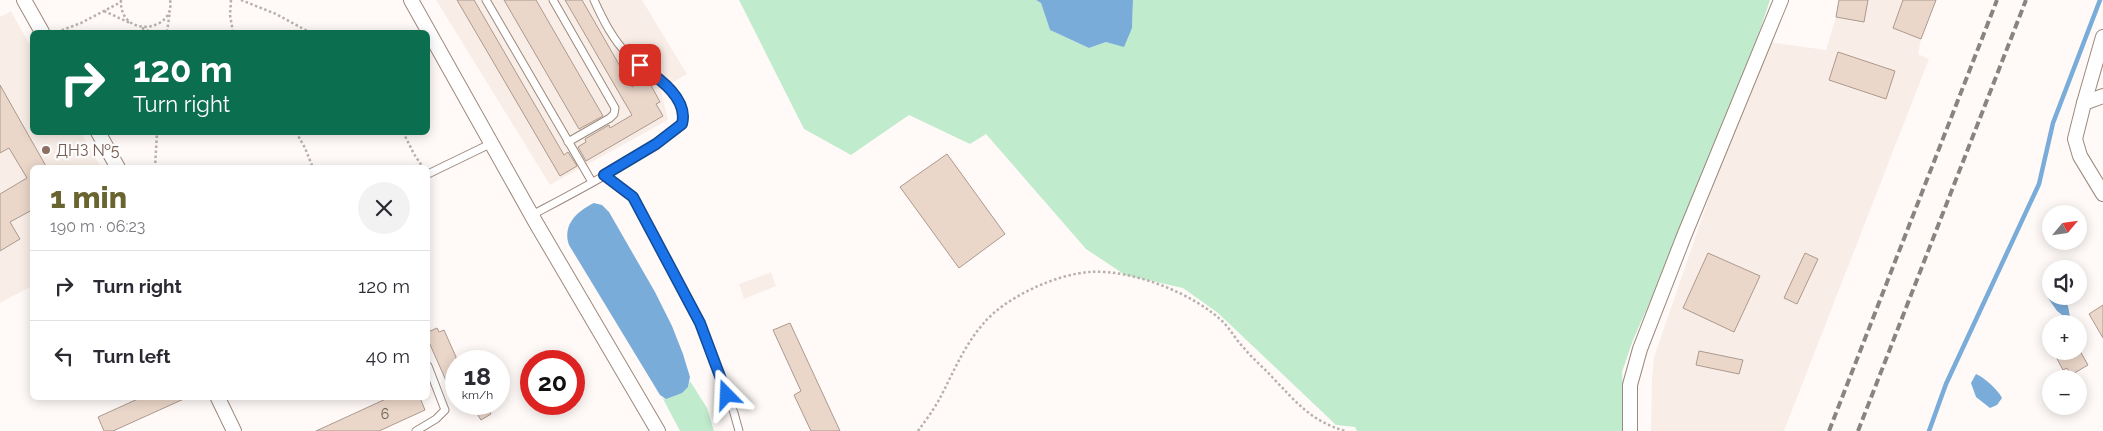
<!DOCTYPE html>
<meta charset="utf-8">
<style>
body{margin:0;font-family:Raleway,sans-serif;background:#f2f2f3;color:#2b2b33;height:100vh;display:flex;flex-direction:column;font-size:19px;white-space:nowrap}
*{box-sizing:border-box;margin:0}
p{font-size:16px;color:#7c7c81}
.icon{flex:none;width:28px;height:28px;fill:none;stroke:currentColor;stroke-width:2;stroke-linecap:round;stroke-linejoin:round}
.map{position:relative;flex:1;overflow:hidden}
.drawer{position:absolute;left:30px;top:165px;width:400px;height:235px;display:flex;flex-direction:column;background:#fff;border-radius:8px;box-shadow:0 2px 12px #0003}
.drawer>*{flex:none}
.guide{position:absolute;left:30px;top:30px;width:400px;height:105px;border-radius:8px;box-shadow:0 2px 12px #0003;background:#0b6e4f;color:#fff;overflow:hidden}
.needle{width:32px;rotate:61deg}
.controls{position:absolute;left:2042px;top:205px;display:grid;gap:10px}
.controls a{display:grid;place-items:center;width:45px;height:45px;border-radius:50%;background:#fff;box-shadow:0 2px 12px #0003;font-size:25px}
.speed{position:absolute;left:445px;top:350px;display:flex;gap:10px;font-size:25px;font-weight:700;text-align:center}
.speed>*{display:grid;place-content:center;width:65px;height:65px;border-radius:50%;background:#fff;box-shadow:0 2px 12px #0003;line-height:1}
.speed small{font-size:12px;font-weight:400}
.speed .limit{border:8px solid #d22;background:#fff;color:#111}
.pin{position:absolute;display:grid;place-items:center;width:42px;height:42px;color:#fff;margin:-21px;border-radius:10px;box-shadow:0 2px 8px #0006}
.me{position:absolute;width:55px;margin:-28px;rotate:339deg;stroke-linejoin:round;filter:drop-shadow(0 0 4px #0008)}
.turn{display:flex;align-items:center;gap:18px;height:105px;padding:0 20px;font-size:22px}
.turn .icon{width:65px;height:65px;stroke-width:2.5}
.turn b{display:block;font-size:35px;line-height:42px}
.round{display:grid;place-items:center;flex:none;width:52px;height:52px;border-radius:26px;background:#f2f2f3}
.summary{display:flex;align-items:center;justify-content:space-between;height:85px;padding:0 20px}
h1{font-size:30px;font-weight:800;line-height:38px;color:#696430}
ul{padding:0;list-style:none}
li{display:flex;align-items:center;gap:15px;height:70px;padding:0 20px;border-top:1px solid #e1e1e2}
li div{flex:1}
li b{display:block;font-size:19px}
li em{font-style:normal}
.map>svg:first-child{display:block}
</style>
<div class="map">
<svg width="2103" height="431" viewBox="0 0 2103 431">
<rect width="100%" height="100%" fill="#fffaf8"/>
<g fill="#f9eee7">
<path d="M436,0H642L687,74L661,90L668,120L550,185Z"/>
<path d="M1839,0H1936L1921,39L1918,54L1929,59L1784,431H1651L1652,378L1654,357L1763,41L1826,50L1836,17Z"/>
<path d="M11,11L32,49V132L81,133L101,167L32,168V286L0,303V17Z"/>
<path d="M771,272L776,286L744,299L739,284Z"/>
</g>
<g fill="#c1ebcd">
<path d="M739,0H1036L1041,3L1050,30L1089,48L1106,42L1132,28L1133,0H1770L1757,39L1680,234L1633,340L1622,372L1626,431H1357L1355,427L1336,425L1218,313L1183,288L1125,275L1086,249L986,134L970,144L909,115L851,155L804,129Z"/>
<path d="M690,381L707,408L714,431H680L662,397L664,399L688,387Z"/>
</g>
<g fill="#7aacda">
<path d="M1036,0H1133L1132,28L1124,47L1106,42L1089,48L1050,30L1041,3Z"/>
<path d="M594,203L602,205L609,212L655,292L672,326L683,354L690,377L688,387L682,393L666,399L660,395L569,245C562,225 577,211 594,203Z"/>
<path d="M2051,296H2060L2068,306L2070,317L2066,318L2057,311L2048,298Z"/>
<path d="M1976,374C1985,378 1998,390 2002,398L1997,405L1990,408L1976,397L1971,383Z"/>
</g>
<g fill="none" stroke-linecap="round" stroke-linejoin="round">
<path stroke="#7aacda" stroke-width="4.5" d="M1929,431L1946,384L2039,184L2053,123L2100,0"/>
</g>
<g fill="#ebd7ca" stroke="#ac998d">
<path d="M457,0H474L564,155L568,152L577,166L560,176Z"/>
<path d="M504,0H536L603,116L579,129Z"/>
<path d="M565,0H582L632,87L647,78L660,102L656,104L663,116L586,161L578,147L586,142L585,139L609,125L610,128L632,115Z"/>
<path d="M1839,0H1868L1864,22L1836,17Z"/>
<path d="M1903,0H1936L1921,39L1893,28Z"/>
<path d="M1838,52L1895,71L1886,99L1829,80Z"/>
<path d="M0,85L47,168H32V210L10,222L20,239L0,251V194L27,178L9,148L0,153Z"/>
<path d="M947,154L1005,234L959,268L900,187Z"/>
<path d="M1708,253L1760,276L1734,332L1683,308Z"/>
<path d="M1805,253L1818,259L1797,304L1784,298Z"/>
<path d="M2103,305V338L2089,314Z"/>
<path d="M790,323L840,431H811L794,395L801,391L773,330Z"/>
<path d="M437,328L439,332L444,330L456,357V403L428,340V332Z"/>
<path d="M1699,351L1743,360L1739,374L1696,365Z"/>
<path d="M2063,351H2080L2088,365L2071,375L2067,368L2063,370L2055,355Z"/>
<path d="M140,398H186L113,431H104L98,417Z"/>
<path d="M388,398H420L425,410L379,431H316Z"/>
<path d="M482,404H485L491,414L481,420L474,409Z"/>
</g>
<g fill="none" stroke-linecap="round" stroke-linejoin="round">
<defs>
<g id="service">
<path d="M486,0L592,182"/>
<path d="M553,0L615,108L614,114L610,118L568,142"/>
<path d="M428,174L492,143"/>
<path d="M604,175L633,197L700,323L734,413L739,431"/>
<path d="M532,215C558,201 676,141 683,118C679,86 649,76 629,56C613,40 603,20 594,0"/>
<path d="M416,431L436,419L445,410L428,366"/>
</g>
<g id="minor">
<path d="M24,0L42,32"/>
<path d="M411,0L536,223L658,431"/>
<path d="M2103,96L2084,103L2075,139L2080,156L2103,194"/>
<path d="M2084,103L2103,37"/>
<path d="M98,132L118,168"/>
<path d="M218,398L234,431"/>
<path d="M1630,431V385L1640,349L1684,236L1781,0"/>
</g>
</defs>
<use href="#service" stroke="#9c897d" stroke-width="9"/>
<use href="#minor" stroke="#9c897d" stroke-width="16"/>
<g stroke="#b7b0ad" stroke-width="2.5" stroke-dasharray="2.5 2.5" stroke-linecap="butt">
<path d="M121,0C119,39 176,32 170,0"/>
<path d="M231,0L230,15L233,32"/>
<path d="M241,0L276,14L309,32"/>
<path d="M104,11L130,23"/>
<path d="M142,28L151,32"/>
<path d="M57,32L81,23L121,2"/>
<path d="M167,32L170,11"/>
<path d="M296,132L305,148L313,168"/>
<path d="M403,132L414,154L422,166"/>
<path d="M155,168L157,132"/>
<path d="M918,431C926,420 935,408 941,396C954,371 964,346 983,324C1004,298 1056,274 1090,272C1132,269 1196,294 1225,324C1232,332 1237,341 1244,348C1253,359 1264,368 1273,378C1296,402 1311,421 1345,431"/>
</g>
<use href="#service" stroke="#fff" stroke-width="7"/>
<use href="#minor" stroke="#fff" stroke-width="14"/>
<g stroke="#8a8480" stroke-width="4" stroke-dasharray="8 4" stroke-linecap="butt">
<path d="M1829,431L1997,0"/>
<path d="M1858,431L2026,0"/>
</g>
</g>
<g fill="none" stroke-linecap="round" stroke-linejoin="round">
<defs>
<path id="route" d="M640,65C657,77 689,98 682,124L656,144L604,175L633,197L700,323L727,395"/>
</defs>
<use href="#route" stroke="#114b97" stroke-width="12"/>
<use href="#route" stroke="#1a73e8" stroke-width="9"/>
</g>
<circle fill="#8d6e63" stroke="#fff" stroke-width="2" cx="46" cy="150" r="5"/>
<g text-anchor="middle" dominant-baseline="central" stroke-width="4.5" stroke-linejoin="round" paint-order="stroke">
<g font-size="14" fill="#675c55">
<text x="385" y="414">6</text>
</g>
<g font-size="16" fill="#785e54" stroke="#fff" text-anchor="start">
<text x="56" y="150">ДНЗ №5</text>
</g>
</g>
</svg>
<div class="controls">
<a><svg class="needle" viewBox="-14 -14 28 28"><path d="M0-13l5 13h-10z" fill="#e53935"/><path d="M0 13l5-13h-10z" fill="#7c7c81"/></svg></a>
<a><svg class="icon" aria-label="sound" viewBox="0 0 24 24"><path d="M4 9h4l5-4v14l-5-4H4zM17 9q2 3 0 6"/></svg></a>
<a>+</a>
<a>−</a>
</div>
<div class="speed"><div>18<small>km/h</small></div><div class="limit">20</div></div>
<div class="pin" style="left:640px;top:65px;background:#d93025"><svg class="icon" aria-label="arrive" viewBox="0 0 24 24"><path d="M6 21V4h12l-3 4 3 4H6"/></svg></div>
<svg class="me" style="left:727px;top:395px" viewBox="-20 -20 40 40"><path d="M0-17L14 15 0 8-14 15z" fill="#1a73e8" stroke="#fff" stroke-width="4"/></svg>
<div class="guide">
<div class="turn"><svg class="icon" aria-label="right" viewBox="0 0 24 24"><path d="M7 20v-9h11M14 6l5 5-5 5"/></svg><div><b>120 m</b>Turn right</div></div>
</div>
<section class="drawer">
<div class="summary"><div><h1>1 min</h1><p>190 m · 06:23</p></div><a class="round"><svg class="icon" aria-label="close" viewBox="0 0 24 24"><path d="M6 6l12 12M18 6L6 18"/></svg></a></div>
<ul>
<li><svg class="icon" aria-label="right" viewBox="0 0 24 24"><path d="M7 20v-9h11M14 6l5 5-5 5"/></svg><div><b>Turn right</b></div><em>120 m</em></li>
<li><svg class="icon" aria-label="left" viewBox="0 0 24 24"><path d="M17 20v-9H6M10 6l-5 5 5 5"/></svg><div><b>Turn left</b></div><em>40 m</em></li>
</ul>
</section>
</div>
